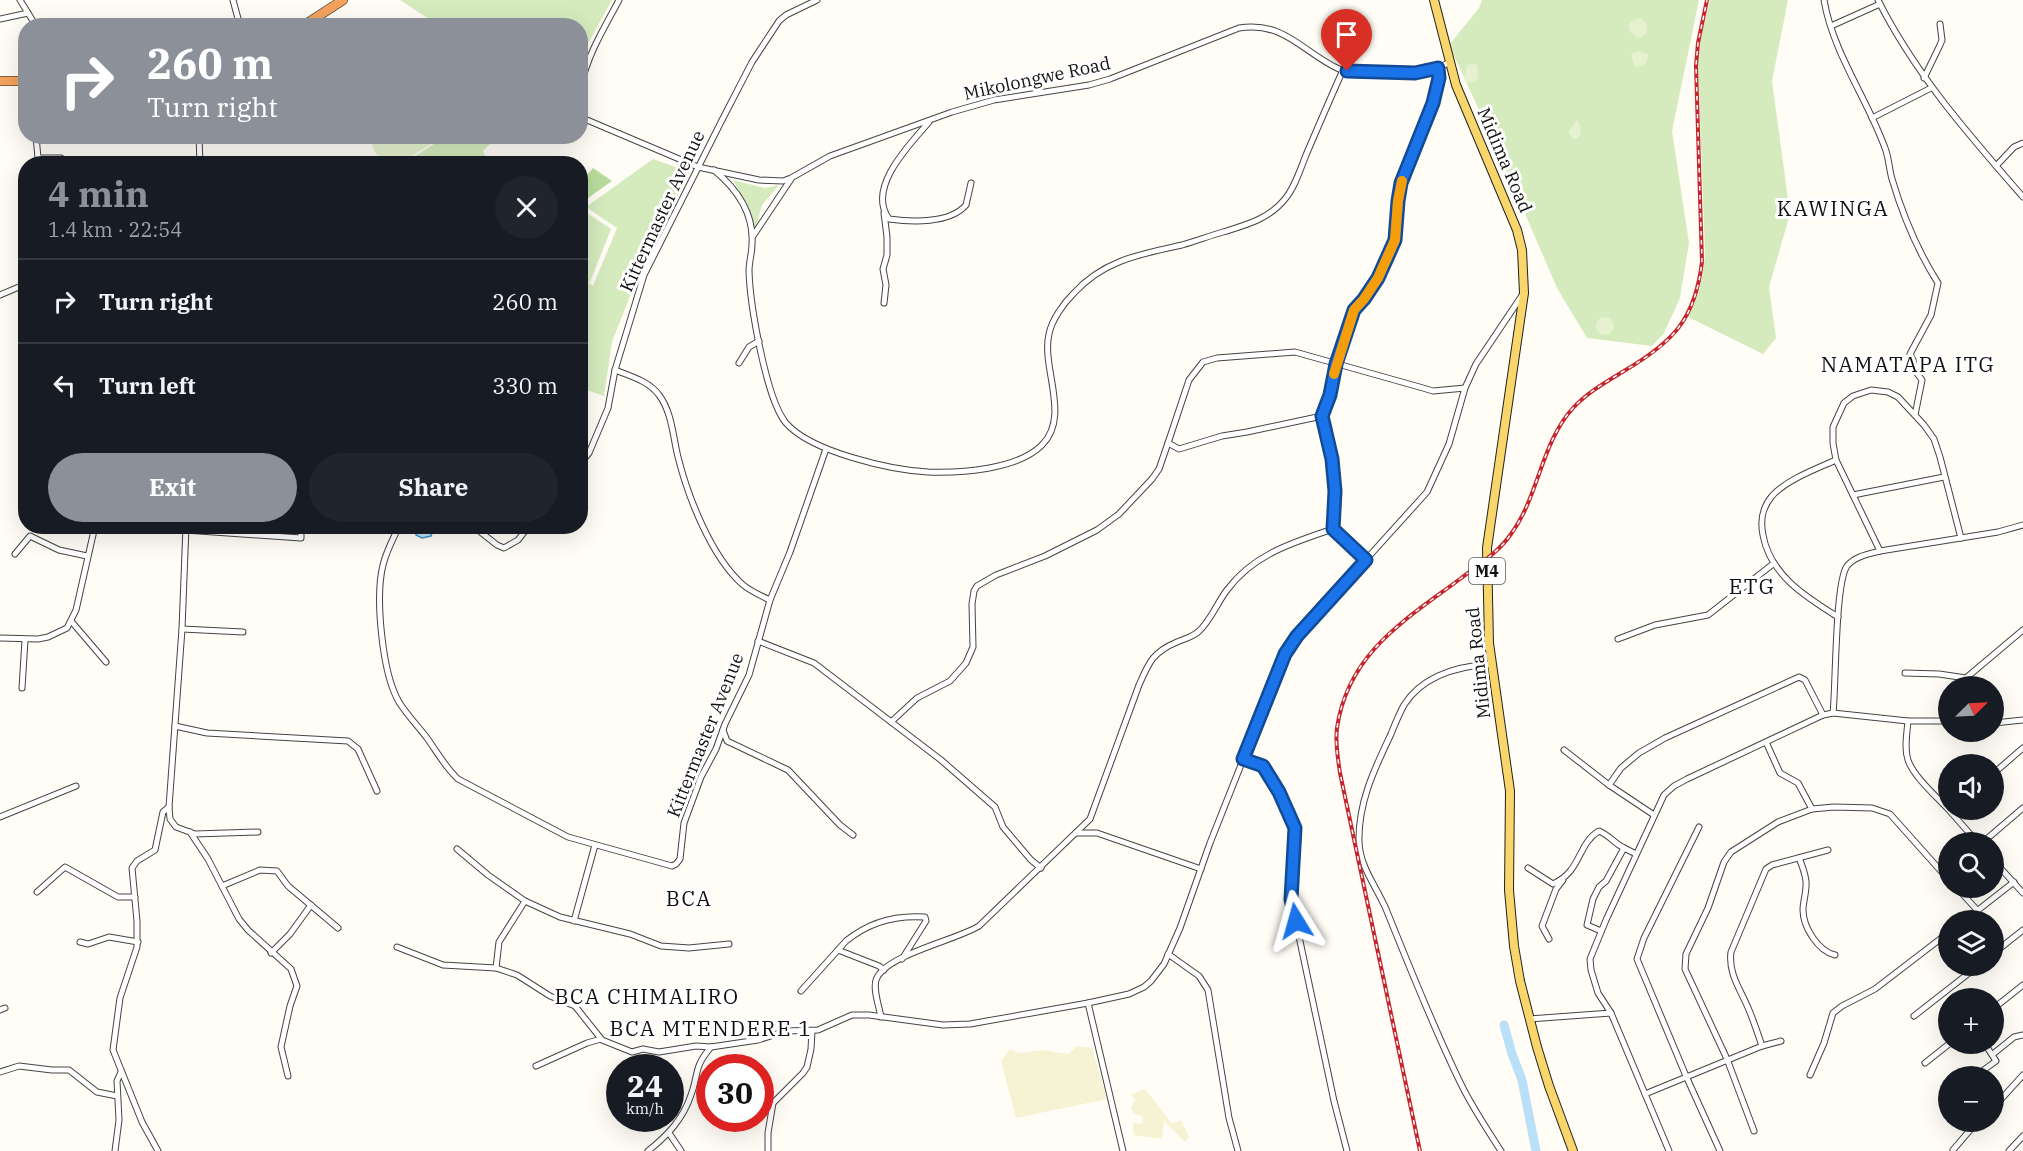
<!DOCTYPE html>
<meta charset="utf-8">
<style>
body{margin:0;font-family:"IBM Plex Serif",serif;background:#20242c;color:#f1f3f6;height:100vh;display:flex;flex-direction:column;font-size:22px;white-space:nowrap}
*{box-sizing:border-box;margin:0}
p{font-size:20px;color:#9ea1a6}
.icon{flex:none;width:33px;height:33px;fill:none;stroke:currentColor;stroke-width:2;stroke-linecap:round;stroke-linejoin:round}
.map{position:relative;flex:1;overflow:hidden}
.sheet{position:absolute;left:18px;top:156px;width:570px;height:378px;display:flex;flex-direction:column;background:#171b24;border-radius:24px;box-shadow:0 6px 24px #0002}
.sheet>*{flex:none}
.hud{position:absolute;left:18px;top:18px;width:570px;height:126px;border-radius:24px;box-shadow:0 6px 24px #0002;background:#8c9099;color:#fff;overflow:hidden}
.needle{width:39px;rotate:66deg}
.fabs{position:absolute;left:1938px;top:676px;display:grid;gap:12px}
.fabs a{display:grid;place-items:center;width:66px;height:66px;border-radius:50%;background:#171b24;box-shadow:0 6px 24px #0002;font-size:30px}
.speed{position:absolute;left:606px;top:1054px;display:flex;gap:12px;font-size:30px;font-weight:700;text-align:center}
.speed>*{display:grid;place-content:center;width:78px;height:78px;border-radius:50%;background:#171b24;box-shadow:0 6px 24px #0002;line-height:1}
.speed small{font-size:15px;font-weight:400}
.speed .limit{border:9px solid #d22;background:#fff;color:#111}
.pin{position:absolute;display:grid;place-items:center;width:51px;height:51px;color:#fff;margin:-62px -26px;border-radius:50% 50% 50% 0;rotate:-45deg;box-shadow:0 0 6px #0007}
.pin .icon{rotate:45deg}
.me{position:absolute;width:66px;margin:-33px;rotate:352deg;stroke-linejoin:round;filter:drop-shadow(0 0 4px #0008)}
.turn{display:flex;align-items:center;gap:21px;height:126px;padding:0 30px;font-size:27px}
.turn .icon{width:78px;height:78px;stroke-width:2.5}
.turn b{display:block;font-size:42px;line-height:51px}
.round{display:grid;place-items:center;flex:none;width:63px;height:63px;border-radius:32px;background:#20242c}
.head{display:flex;align-items:center;justify-content:space-between;height:102px;padding:0 30px}
h1{font-size:36px;font-weight:800;line-height:45px;color:#8c9099}
.primary-button{display:flex;gap:12px;margin-top:auto;padding:12px 30px}
.primary-button a{flex:1;height:69px;border-radius:36px;background:#8c9099;color:#fff;font-size:24px;font-weight:800;line-height:69px;text-align:center}
.primary-button a+a{background:#20242c;color:#f1f3f6}
ul{padding:0;list-style:none}
li{display:flex;align-items:center;gap:18px;height:84px;padding:0 30px;border-top:2px solid #363941}
li div{flex:1}
li b{display:block;font-size:22px}
li em{font-style:normal}
.map>svg:first-child{display:block}
</style>
<div class="map">
<svg width="2023" height="1151" viewBox="0 0 2023 1151">
<rect width="100%" height="100%" fill="#fffdf5"/>
<g fill="#f6f3d4">
<path d="M1077,1046L1092,1048L1107,1099L1016,1118L1001,1061L1010,1049L1020,1053L1042,1050L1068,1054Z"/>
<path d="M1145,1089L1172,1124L1181,1120L1189,1137L1185,1142L1164,1121L1162,1139L1134,1135L1133,1123L1142,1124L1143,1117L1133,1113L1131,1108L1135,1098L1131,1095Z"/>
</g>
<g fill="#d5ebbd">
<path d="M400,0H612L581,56L580,26L438,25Z"/>
<path d="M1482,0H1699L1672,131L1689,243L1680,298L1664,333L1652,346L1587,338L1557,288L1498,151L1449,45L1479,8Z"/>
<path d="M1710,0H1788L1772,81L1790,214L1769,287L1776,338L1763,354L1688,317C1699,296 1704,276 1705,252L1698,66L1701,37Z"/>
<path d="M445,137V136L497,137L483,151L488,163L407,164L406,162Z"/>
<path d="M653,159L690,172L643,263L612,342L604,396L581,388L582,279L580,278L581,209L611,229L590,282L587,281L593,286L617,228L586,207Z"/>
<path d="M733,180L765,188L779,185L762,205L755,230L751,214Z"/>
</g>
<path fill="#b9dc9c" d="M593,168L612,181L581,203V182Z"/>
<g fill="#e6f2cf">
<path d="M1638,18C1645,19 1648,26 1647,33L1638,39L1630,31L1628,26L1631,22Z"/>
<path d="M1637,51L1648,54C1648,62 1645,66 1637,67L1634,65L1631,54Z"/>
<path d="M1472,64L1477,65L1478,79L1475,82L1466,83L1464,78L1467,65Z"/>
<path d="M1577,120L1581,127L1580,136L1577,139H1572L1569,131Z"/>
<path d="M369,137H442L401,163H384L375,152Z"/>
<circle cx="1605" cy="326" r="9"/>
</g>
<path fill="#b9e0f7" stroke="#3f96cf" stroke-width="1.5" d="M414,527H434L431,536L422,538L416,535Z"/>
<g fill="none" stroke-linecap="round" stroke-linejoin="round">
<path stroke="#b9e0f7" stroke-width="9" d="M1504,1025L1512,1054L1522,1080L1536,1151"/>
<defs>
<g id="street">
<path d="M20,0L36,26"/>
<path d="M233,0L240,26"/>
<path d="M1824,0C1833,53 1867,98 1885,148C1889,158 1889,169 1892,179C1903,216 1917,250 1938,283L1931,315L1910,354L1913,360V368L1922,380L1915,415"/>
<path d="M1878,0C1915,74 1969,135 2023,197"/>
<path d="M0,19L28,13"/>
<path d="M1831,26L1880,4"/>
<path d="M1924,78L1940,45L1942,40L1940,24"/>
<path d="M580,88C589,52 602,32 619,0"/>
<path d="M580,117L698,167L759,180L783,181L791,178L830,156L952,112L994,100L1089,85L1110,79L1239,28C1285,21 1302,52 1339,69C1354,75 1410,75 1427,71C1435,70 1441,67 1448,63"/>
<path d="M1872,118L1931,88"/>
<path d="M929,122C910,144 866,188 889,219C911,222 950,224 966,205L971,183"/>
<path d="M36,136L38,158H61"/>
<path d="M199,136L200,164"/>
<path d="M1996,166L2014,147L2023,143"/>
<path d="M714,170C737,189 754,213 752,244C752,253 749,262 749,271C750,304 766,399 786,423C811,452 891,470 928,472C961,473 1017,470 1042,445C1071,416 1041,368 1049,334C1052,319 1064,303 1074,293C1104,260 1141,254 1182,245C1196,241 1209,236 1223,232C1246,225 1269,219 1285,199C1295,187 1300,170 1306,155C1318,127 1330,99 1343,70"/>
<path d="M753,236L791,179"/>
<path d="M0,295L26,284"/>
<path d="M884,303L886,285L883,269L887,255V237L884,213"/>
<path d="M739,363L749,347L759,341"/>
<path d="M615,370C630,376 649,381 659,395C672,412 673,437 678,457C688,497 711,556 742,584C750,591 759,595 770,600"/>
<path d="M1322,416L1325,419C1332,459 1336,488 1333,529"/>
<path d="M1168,443L1179,449L1222,436L1247,432L1322,416L1330,395L1336,364L1354,310L1364,299L1378,278L1395,240L1401,183L1433,103L1439,78L1438,68"/>
<path d="M1836,460C1816,469 1786,480 1772,496C1762,508 1760,520 1763,535C1770,575 1806,597 1838,617"/>
<path d="M580,464L589,453L608,408L615,370L644,275L721,122L752,62L779,21L786,15L817,0"/>
<path d="M1853,495L1944,477"/>
<path d="M186,526L182,629L169,807L170,819L176,827L195,834L258,832"/>
<path d="M399,526C393,539 386,552 383,565C375,597 382,673 399,702C407,715 418,726 427,738C437,752 445,767 458,779L568,837L672,866L676,864L680,859L684,823L701,777L716,749L725,724L749,675L770,600L790,552L826,449"/>
<path d="M473,526L497,545L504,548L518,540L529,526"/>
<path d="M1333,529L1366,559"/>
<path d="M185,530L301,538V526"/>
<path d="M1880,551L1836,460L1833,443V427L1844,403L1853,396L1871,390L1888,392L1898,397L1924,425L1934,439L1940,457L1961,538"/>
<path d="M15,554L30,536L59,550L87,556"/>
<path d="M71,621L106,662"/>
<path d="M182,629L243,632"/>
<path d="M0,638L38,639L48,637L67,628L76,610L95,526"/>
<path d="M1618,639L1655,625L1708,615L1773,564"/>
<path d="M758,641L814,663L941,760L995,807L1003,827L1031,860L1041,868"/>
<path d="M1491,664C1459,666 1423,675 1404,705C1399,714 1395,724 1391,734C1375,768 1358,802 1359,842C1360,867 1376,886 1386,909C1410,968 1433,1027 1461,1084C1472,1107 1487,1129 1501,1151"/>
<path d="M1905,673L1939,674L1966,678"/>
<path d="M1965,687L1966,678L2023,630"/>
<path d="M22,688L25,640"/>
<path d="M1833,713C1836,686 1835,583 1847,566C1855,556 1869,554 1880,551L1998,532L2023,525"/>
<path d="M1908,721C1907,733 1904,748 1908,760C1913,776 1937,797 1948,809"/>
<path d="M891,722L917,698L950,681L966,663L973,647L972,604L974,591L977,586L996,575L1045,556L1097,530L1119,514L1152,479L1159,469L1168,443L1189,380L1203,362L1217,358L1295,352L1423,388L1433,391L1465,388"/>
<path d="M1994,723L2023,720"/>
<path d="M175,726L207,733L348,741L358,749L377,791"/>
<path d="M723,730L727,741L788,770L840,825L853,835"/>
<path d="M1766,742L1780,773L1798,783L1812,809"/>
<path d="M1564,750L1609,785L1654,815"/>
<path d="M1243,759L1263,766L1279,792L1295,828L1291,899L1334,1101L1347,1151"/>
<path d="M1994,773L2023,748"/>
<path d="M1609,785L1621,768L1639,753L1665,738L1799,677L1805,680L1823,715"/>
<path d="M1949,810L1978,843"/>
<path d="M0,817L76,786"/>
<path d="M1699,827L1644,938L1637,959L1686,1076L1720,1151"/>
<path d="M190,832L208,859L239,919L248,930L291,969L297,986L290,1006L281,1047L288,1076"/>
<path d="M1076,833H1097L1201,869"/>
<path d="M1982,843L2023,808"/>
<path d="M457,849L488,875L525,901L560,917L630,934L661,946L689,948L729,944"/>
<path d="M1799,858C1802,865 1805,874 1806,881C1807,891 1803,901 1803,910C1803,927 1818,951 1835,955"/>
<path d="M1994,861L2023,893"/>
<path d="M1528,868L1553,884C1582,871 1577,844 1599,831C1609,835 1614,843 1624,848"/>
<path d="M222,886L260,870L277,871L288,886L338,928"/>
<path d="M1957,888L1978,911"/>
<path d="M37,892L65,867L118,897H135"/>
<path d="M574,921L595,845"/>
<path d="M1964,921L2014,882"/>
<path d="M1601,931L1587,925L1593,899L1599,887L1606,881L1624,848L1636,854"/>
<path d="M1549,939L1542,926L1556,889L1563,880"/>
<path d="M80,942L88,944L109,937L138,942"/>
<path d="M397,947L443,965L496,968L517,975L550,996L575,1006L602,1040L632,1052L643,1049L659,1052L696,1046L711,1047L758,1040L786,1031L818,1030L852,1015H869L943,1025L970,1024L1088,1003L1129,994L1144,987L1151,981L1164,964L1180,928L1210,843L1285,654L1297,636L1427,492L1449,444L1465,388L1476,364L1523,294"/>
<path d="M838,950L879,966L884,970"/>
<path d="M271,953L290,934L311,905"/>
<path d="M1994,953L2023,930"/>
<path d="M1168,954L1199,976L1208,990L1229,1118L1238,1151"/>
<path d="M496,968L499,942L525,901"/>
<path d="M801,991L846,941C869,922 897,915 925,917L926,921L902,959"/>
<path d="M1088,1003L1123,1151"/>
<path d="M1994,1008L2023,985"/>
<path d="M0,1010L5,1008"/>
<path d="M1914,1016L1978,966"/>
<path d="M881,1017C879,1006 873,990 876,980C884,955 957,940 979,926L1090,819L1139,685C1149,662 1153,652 1177,642C1184,639 1192,637 1198,632C1210,622 1217,603 1227,590C1254,554 1292,543 1333,529"/>
<path d="M1529,1019L1611,1013"/>
<path d="M1762,1046L1781,1041"/>
<path d="M1993,1054L2014,1037L2023,1035"/>
<path d="M1925,1063L1949,1044"/>
<path d="M536,1066L587,1043L601,1039"/>
<path d="M0,1072L19,1066L52,1070H69L97,1092L117,1096"/>
<path d="M1810,1075L1824,1043L1833,1013L1842,1006L1875,989L1948,933"/>
<path d="M1974,1077L1996,1061L1985,1044"/>
<path d="M1645,1094L1762,1046C1758,1034 1754,1022 1749,1010C1741,990 1728,974 1731,952L1766,869L1772,865L1828,850"/>
<path d="M709,1101H710"/>
<path d="M760,1105L773,1103L803,1073L807,1067L811,1049L812,1031"/>
<path d="M1994,1107L2023,1075"/>
<path d="M1754,1131L1727,1059L1685,969L1686,954L1708,908L1724,862L1731,852L1778,822L1812,809L1834,807L1872,808L1890,814L1948,879"/>
<path d="M669,1133L681,1151"/>
<path d="M1953,1150L1977,1122"/>
<path d="M115,1151L119,1120L117,1081L121,1072"/>
<path d="M158,1151L142,1122L113,1050L120,998L137,947V921L132,868L137,861L155,850L163,812L169,807"/>
<path d="M648,1151C668,1135 683,1119 691,1095C699,1074 693,1068 711,1047"/>
<path d="M768,1151V1133L773,1103"/>
<path d="M1669,1151L1611,1013L1598,993L1591,970L1590,959L1606,920L1664,795L1674,786L1687,779L1823,715L1833,713L1908,721H1948"/>
<path d="M2009,1151L2023,1136"/>
</g>
<path id="primary" d="M1434,0L1456,85L1517,230L1522,250L1524,293L1487,548L1489,643L1510,791L1509,890L1514,946L1520,981L1537,1047L1549,1086L1573,1151"/>
<g id="highway">
<path d="M303,26L343,0"/>
<path d="M0,81H26"/>
</g>
</defs>
<use href="#street" stroke="#444" stroke-width="7"/>
<use href="#primary" stroke="#222" stroke-width="10"/>
<use href="#highway" stroke="#222" stroke-width="10"/>
<use href="#street" stroke="#fff" stroke-width="5"/>
<use href="#primary" stroke="#f9d66b" stroke-width="8"/>
<use href="#highway" stroke="#f5a25d" stroke-width="9"/>
<defs>
<path id="rail" d="M1420,1151L1340,773C1338,759 1335,743 1337,728C1348,653 1405,620 1460,579C1478,565 1498,553 1511,534C1539,496 1541,443 1573,408C1588,392 1606,382 1624,371C1673,342 1695,320 1702,262L1696,66L1698,43L1707,0"/>
</defs>
<use href="#rail" stroke="#c4262e" stroke-width="4"/>
<use href="#rail" stroke="#fff" stroke-width="1.5" stroke-dasharray="4.5" stroke-linecap="butt"/>
</g>
<g fill="none" stroke-linecap="round" stroke-linejoin="round">
<defs>
<path id="route" d="M1296,921L1291,899L1295,828L1279,792L1263,766L1243,759L1285,654L1297,636L1366,560L1333,529L1335,491L1332,459L1322,416L1330,395L1336,364L1354,310L1364,299L1378,278L1395,240L1398,201L1401,183L1433,103L1439,78L1438,68L1415,73L1347,71"/>
</defs>
<use href="#route" stroke="#114b97" stroke-width="15"/>
<use href="#route" stroke="#1a73e8" stroke-width="10"/>
<path stroke="#f59e0b" stroke-width="10" d="M1334,374L1354,310L1364,299L1378,278L1395,240L1398,201L1402,181"/>
</g>
<g text-anchor="middle" dominant-baseline="central" stroke-width="6" stroke-linejoin="round" paint-order="stroke">
<rect fill="#fff" stroke="#585858" stroke-width="1.5" x="1469" y="558" width="36" height="26" rx="4.5"/>
<g font-size="16" font-weight="bold" fill="#111">
<text x="1487" y="571">M4</text>
</g>
<g font-size="18" fill="#111" stroke="#fff">
<text transform="translate(1037 78) rotate(-12)">Mikolongwe Road</text>
<text transform="translate(1505 160) rotate(67)">Midima Road</text>
<text transform="translate(662 211) rotate(-65)">Kittermaster Avenue</text>
<text transform="translate(1478 663) rotate(-96)">Midima Road</text>
<text transform="translate(705 735) rotate(-68)">Kittermaster Avenue</text>
</g>
<g font-size="21" letter-spacing="1.5" fill="#111" stroke="#fff">
<text x="1833" y="208">KAWINGA</text>
<text x="1908" y="364">NAMATAPA ITG</text>
<text x="1752" y="586">ETG</text>
<text x="689" y="898">BCA</text>
<text x="647" y="996">BCA CHIMALIRO</text>
<text x="711" y="1028">BCA MTENDERE 1</text>
</g>
</g>
</svg>
<div class="fabs">
<a><svg class="needle" viewBox="-14 -14 28 28"><path d="M0-13l5 13h-10z" fill="#e53935"/><path d="M0 13l5-13h-10z" fill="#9ea1a6"/></svg></a>
<a><svg class="icon" aria-label="sound" viewBox="0 0 24 24"><path d="M4 9h4l5-4v14l-5-4H4zM17 9q2 3 0 6"/></svg></a>
<a><svg class="icon" aria-label="search" viewBox="0 0 24 24"><circle cx="10" cy="10" r="6"/><path d="M15 15l6 6"/></svg></a>
<a><svg class="icon" aria-label="layers" viewBox="0 0 24 24"><path d="M12 4l9 5-9 5-9-5zM3 14l9 5 9-5"/></svg></a>
<a>+</a>
<a>−</a>
</div>
<div class="speed"><div>24<small>km/h</small></div><div class="limit">30</div></div>
<div class="pin" style="left:1347px;top:71px;background:#d93025"><svg class="icon" aria-label="arrive" viewBox="0 0 24 24"><path d="M6 21V4h12l-3 4 3 4H6"/></svg></div>
<svg class="me" style="left:1296px;top:921px" viewBox="-20 -20 40 40"><path d="M0-17L14 15 0 8-14 15z" fill="#1a73e8" stroke="#fff" stroke-width="4"/></svg>
<div class="hud">
<div class="turn"><svg class="icon" aria-label="right" viewBox="0 0 24 24"><path d="M7 20v-9h11M14 6l5 5-5 5"/></svg><div><b>260 m</b>Turn right</div></div>
</div>
<section class="sheet">
<div class="head"><div><h1>4 min</h1><p>1.4 km · 22:54</p></div><a class="round"><svg class="icon" aria-label="close" viewBox="0 0 24 24"><path d="M6 6l12 12M18 6L6 18"/></svg></a></div>
<ul>
<li><svg class="icon" aria-label="right" viewBox="0 0 24 24"><path d="M7 20v-9h11M14 6l5 5-5 5"/></svg><div><b>Turn right</b></div><em>260 m</em></li>
<li><svg class="icon" aria-label="left" viewBox="0 0 24 24"><path d="M17 20v-9H6M10 6l-5 5 5 5"/></svg><div><b>Turn left</b></div><em>330 m</em></li>
</ul>
<div class="primary-button"><a>Exit</a><a>Share</a></div>
</section>
</div>
